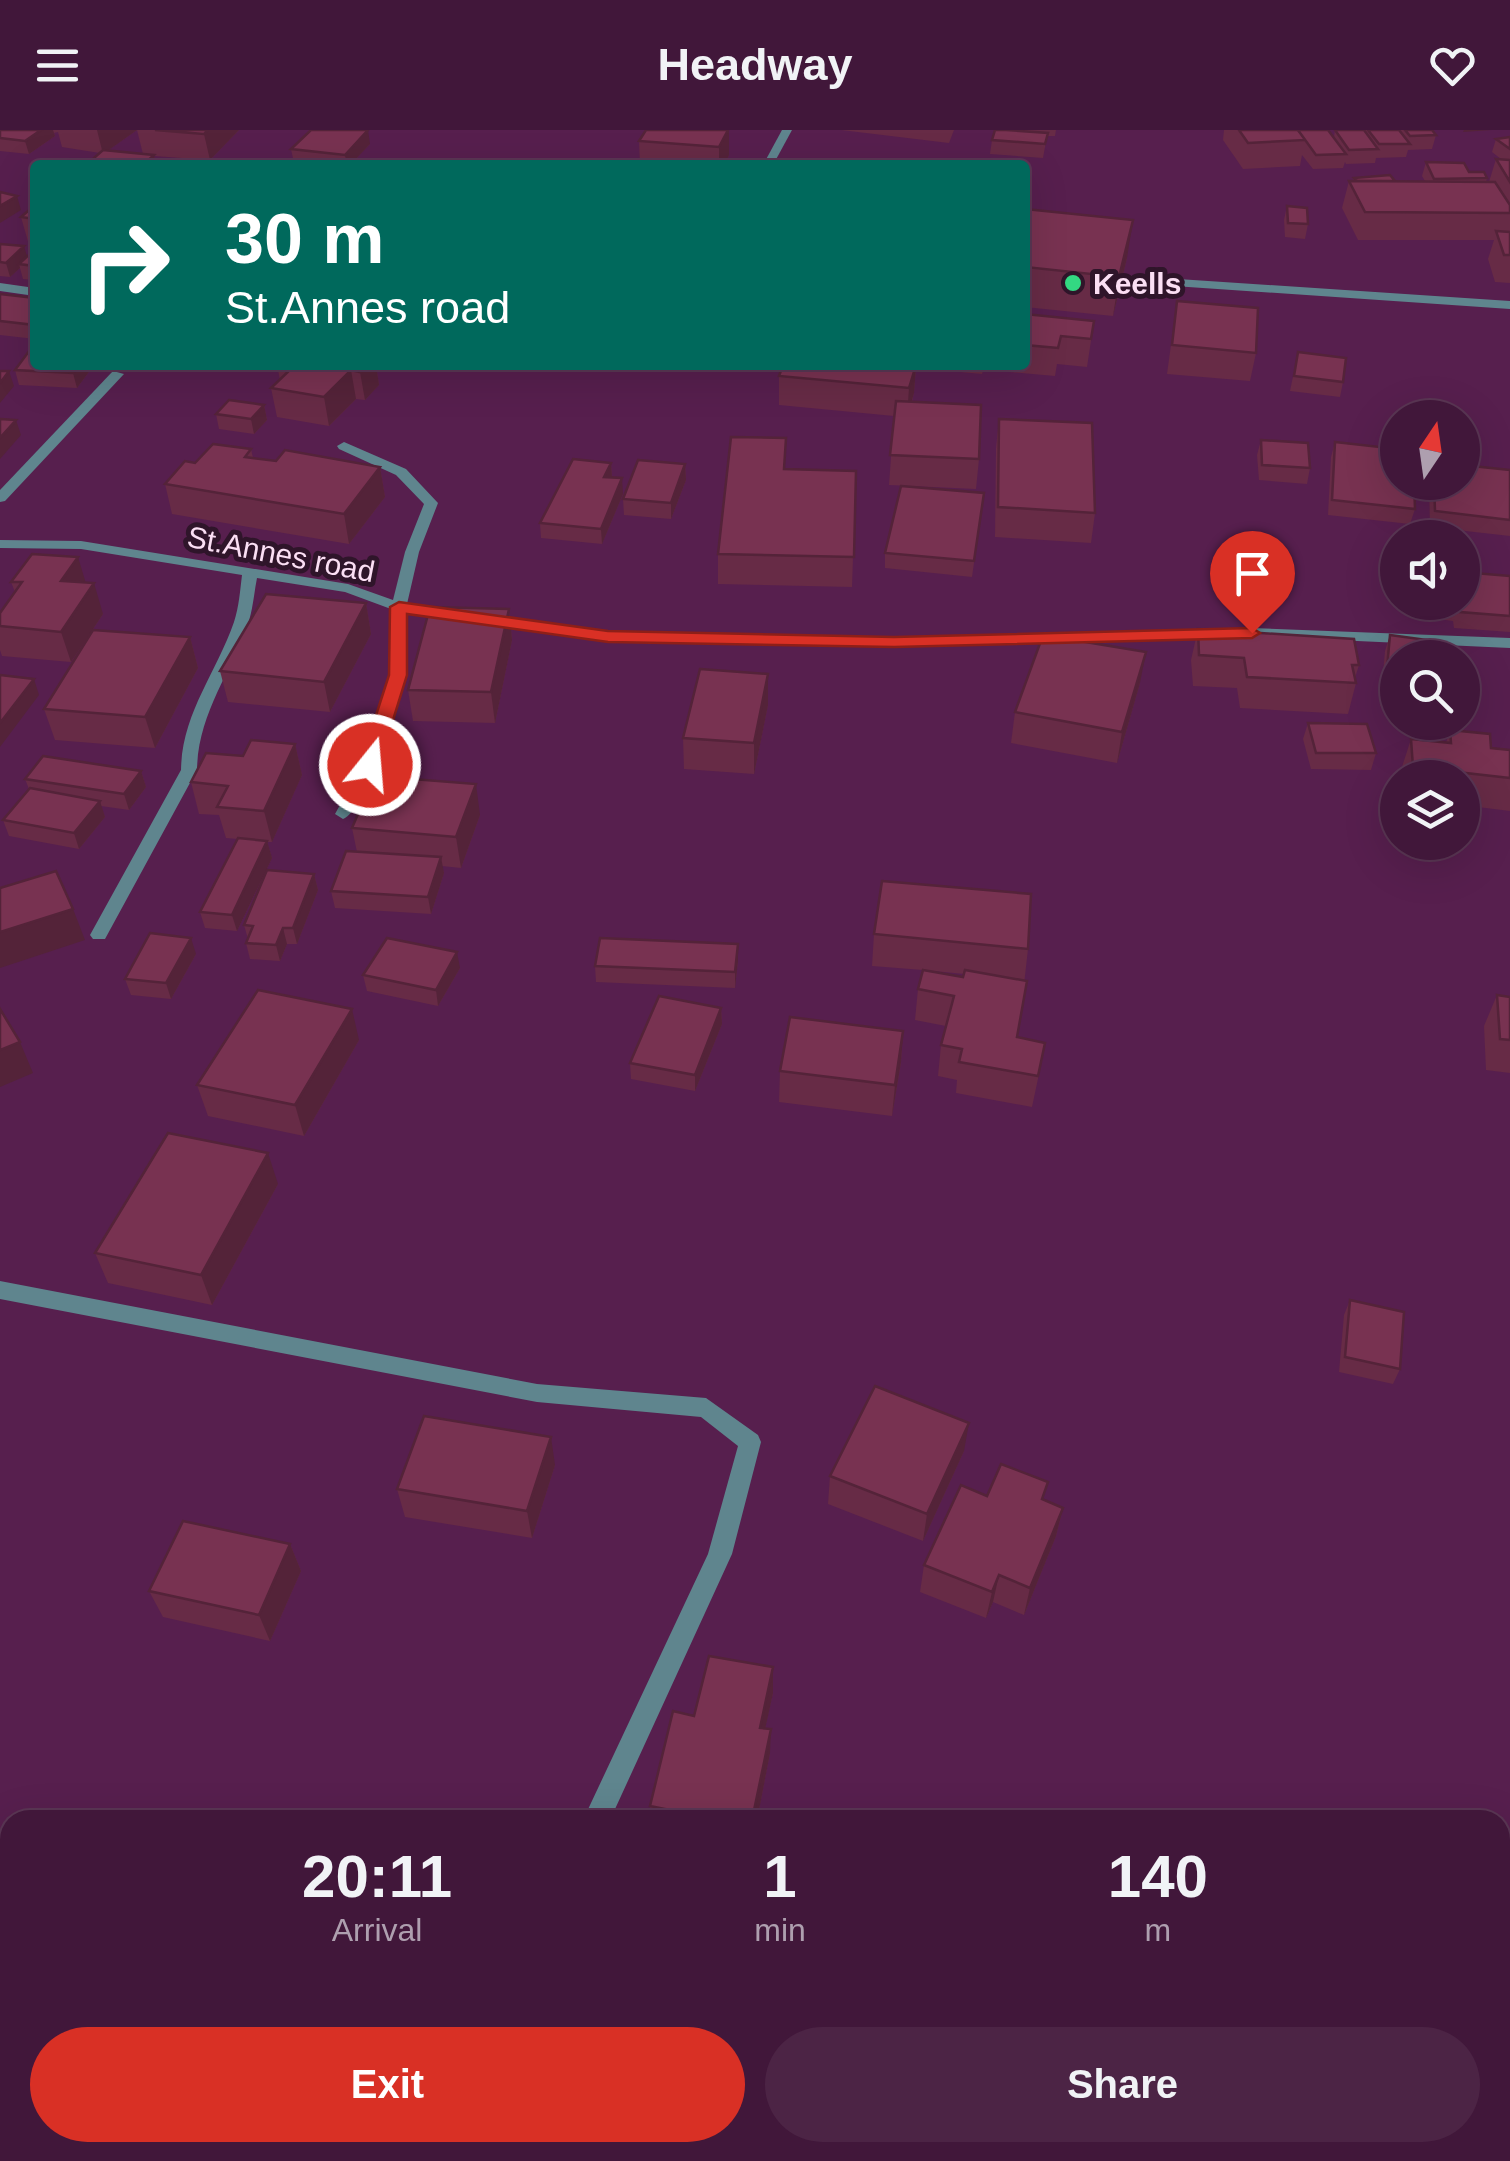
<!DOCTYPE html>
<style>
body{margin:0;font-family:Helvetica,sans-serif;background:#4c2445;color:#f1f3f6;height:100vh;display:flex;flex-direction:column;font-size:38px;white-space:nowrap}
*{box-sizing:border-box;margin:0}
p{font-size:32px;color:#ae9faf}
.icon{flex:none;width:55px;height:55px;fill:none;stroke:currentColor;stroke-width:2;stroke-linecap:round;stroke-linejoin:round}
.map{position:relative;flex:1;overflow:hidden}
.side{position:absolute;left:0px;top:1680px;width:1510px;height:352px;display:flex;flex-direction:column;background:#41173a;border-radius:30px 30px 0 0;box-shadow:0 10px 40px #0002,0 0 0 2px #5a3654}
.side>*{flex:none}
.hud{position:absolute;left:30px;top:30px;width:1000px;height:210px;border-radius:10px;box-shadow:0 10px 40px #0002,0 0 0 2px #5a3654;background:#00695c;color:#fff;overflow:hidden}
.needle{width:65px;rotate:13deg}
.fabs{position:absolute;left:1380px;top:270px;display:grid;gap:20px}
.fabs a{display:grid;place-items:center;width:100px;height:100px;border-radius:50%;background:#41173a;box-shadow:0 10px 40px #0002,0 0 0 2px #5a3654;font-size:50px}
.pin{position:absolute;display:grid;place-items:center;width:85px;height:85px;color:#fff;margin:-102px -42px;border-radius:50% 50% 50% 0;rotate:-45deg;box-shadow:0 0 10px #0007}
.pin .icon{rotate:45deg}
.me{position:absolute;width:110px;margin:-55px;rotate:17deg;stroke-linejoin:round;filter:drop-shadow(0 0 8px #0008)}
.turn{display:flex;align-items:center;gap:35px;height:210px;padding:0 30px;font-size:45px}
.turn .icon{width:130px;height:130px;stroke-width:2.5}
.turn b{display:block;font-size:70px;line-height:85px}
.eta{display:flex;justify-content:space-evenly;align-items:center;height:170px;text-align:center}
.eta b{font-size:60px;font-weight:600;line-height:70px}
.button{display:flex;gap:20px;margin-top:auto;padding:20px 30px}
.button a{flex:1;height:115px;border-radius:60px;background:#d93025;color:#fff;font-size:40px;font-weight:600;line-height:115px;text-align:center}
.button a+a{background:#4c2445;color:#f1f3f6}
header{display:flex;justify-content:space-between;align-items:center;height:130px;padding:0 30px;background:#41173a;font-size:45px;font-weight:600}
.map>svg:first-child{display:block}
</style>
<header><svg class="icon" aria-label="menu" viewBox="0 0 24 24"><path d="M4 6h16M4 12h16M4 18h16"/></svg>Headway<svg class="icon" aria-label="heart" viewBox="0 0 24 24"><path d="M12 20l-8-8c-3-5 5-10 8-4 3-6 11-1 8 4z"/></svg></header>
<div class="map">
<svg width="1510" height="2031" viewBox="0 0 1510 2031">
<rect width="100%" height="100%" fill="#571f4e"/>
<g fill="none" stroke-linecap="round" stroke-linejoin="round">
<path fill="#5f858e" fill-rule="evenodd" d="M1163,148L1510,171V179L1159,155L1157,152Z"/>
<g fill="#5f858e" fill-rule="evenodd">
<path d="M782,0H792L773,35H763Z"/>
<path d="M0,153L35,158V166L0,161Z"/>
<path d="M113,241L124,244L5,371L0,372V360Z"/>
<path d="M344,312L406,339L438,373L419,422L407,474L455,480L463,485L455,490L406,483C406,503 409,526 405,546C400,574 367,679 343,689L335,684L362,635L390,545L391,479L345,462L257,448C254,463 253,479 248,494C230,545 198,584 197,640L105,809H93L90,805L181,640C182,583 216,544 234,492C239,477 240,461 242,445L81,419L0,418V410L81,411L348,454L393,470L405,422L424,374L396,345L339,319L337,316Z"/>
<path d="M484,484L609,502L894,507L1224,499L1232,504L1224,509L894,517L609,512L479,492L476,489Z"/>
<path d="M1253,498L1510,508V518L1248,506V500Z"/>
<path d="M0,1151L537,1254L706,1268L758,1305L761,1312L732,1424L610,1690H583L708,1424L738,1316L701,1287L537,1272L0,1169Z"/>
<path d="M436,2022H466L462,2031H432Z"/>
</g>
</g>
<g fill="#672b46" fill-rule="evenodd">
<path d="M0,0H239L210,30L154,26L156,35H49L88,33L100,23L62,17L58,2L54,3L55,6L29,24L0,21ZM137,0L143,24L107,21Z"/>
<path d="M729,0V25L724,35H640L639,11Z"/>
<path d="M841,0H954L949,13Z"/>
<path d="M1013,0H1056L1055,6H1047L1043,28L990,24L992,10Z"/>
<path d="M1224,0H1328L1334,7L1335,0H1432L1436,5L1432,19L1408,20L1406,27L1376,28L1375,33L1346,34L1345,32L1343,38L1313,39L1302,25L1300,36L1243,39L1223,10Z"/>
<path d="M1510,7V153L1495,152L1488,129L1494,110H1358L1342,78L1349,51H1353L1354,48L1395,51H1425L1422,46L1426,32L1469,42L1487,48L1486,52H1489L1496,29H1501L1492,22L1496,9Z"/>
<path d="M370,14L350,35L294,33L291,19Z"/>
<path d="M35,75V115H29L21,87Z"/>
<path d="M1287,76L1308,94L1305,109L1285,107L1284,90Z"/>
<path d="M1025,79L1127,128L1113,186L1025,177Z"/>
<path d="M0,114L27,127L35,119V150L23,149L20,138L10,147L0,146Z"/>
<path d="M0,164L35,168V209L0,205Z"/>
<path d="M1177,171L1256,223L1250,251L1167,244Z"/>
<path d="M1025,184L1094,191L1087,237L1057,234L1055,246L998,241V235H1025Z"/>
<path d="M1298,222L1343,252L1340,267L1290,261Z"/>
<path d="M35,235H94L77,258L19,255L15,240Z"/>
<path d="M277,235H376L379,255L365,270L356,269L329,296L277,287L271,258L280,250Z"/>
<path d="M783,235H985L982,244L916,238L914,263L912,271L979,329L976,359L889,355L894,286L779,275V246Z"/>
<path d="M264,275L267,290L254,304L219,299L216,284Z"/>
<path d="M999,289L1095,383L1091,413L995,407L996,318Z"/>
<path d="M1261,310L1310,338L1307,354L1259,350L1257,325Z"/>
<path d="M1335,312L1415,379L1410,394L1328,385L1331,327Z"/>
<path d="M251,319L253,328L276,331L380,337L385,367L349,414L172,384L165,354L195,333Z"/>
<path d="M611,333L612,348L623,364L602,414L541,408L540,393Z"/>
<path d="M685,334L686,350L671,389L624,385L623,369Z"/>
<path d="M786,339L856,341L852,457L718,454V424Z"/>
<path d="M1510,340V406L1430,397L1429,352H1462Z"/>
<path d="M984,363L972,447L885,438V423Z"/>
<path d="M1510,446V502L1454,498L1453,491L1438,489L1435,472H1462Z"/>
<path d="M11,452L85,453L103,484L71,532L2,526L0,520V483L15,462Z"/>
<path d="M366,473L371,504L330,582L228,572L220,541Z"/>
<path d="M509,479L512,510L495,593L413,591L408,560Z"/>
<path d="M1198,499L1359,535L1355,548L1356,553L1348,584L1240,578L1237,558L1193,556L1191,530Z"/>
<path d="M1390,505L1398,528V579L1380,576L1385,521Z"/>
<path d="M190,507L198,538L155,618L55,610L44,579Z"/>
<path d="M1140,553L1117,633L1011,613L1015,582Z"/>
<path d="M768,575L754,644L684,639L683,608Z"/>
<path d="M1308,593L1376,623L1371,640L1311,639L1303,609Z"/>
<path d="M1450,600L1491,618L1510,620V681L1462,675V648H1402L1401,640L1411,609L1446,613Z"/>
<path d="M295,614L302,645L272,712H267L272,728L237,801L205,798L200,782L238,709L226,708L219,685L199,684L191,652L243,626Z"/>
<path d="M141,641L146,657L129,680L101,676L105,687L79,719L9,706L3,690L29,659L25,649Z"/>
<path d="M480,685L461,738L442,736L444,743L431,784L335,778L331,761L357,722L352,698Z"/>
<path d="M314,744L318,760L297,814H287L280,831L250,829L246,813L248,809L244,795Z"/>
<path d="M874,804L1028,819L1018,908L1039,944L1032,977L956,963L957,950L938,946L941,915L946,896L915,890L918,859L923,840L872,836ZM924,840L964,844L963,847Z"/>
<path d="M196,824L171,869L131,865L125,849Z"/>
<path d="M738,830L735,858L596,852L595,836Z"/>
<path d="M460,838L438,876L367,861L363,845Z"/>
<path d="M1497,865L1510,867V943L1486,940L1484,896Z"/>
<path d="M721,878L722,894L695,961L631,949L630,933Z"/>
<path d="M903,901L901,932L892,986L779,972L780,941Z"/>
<path d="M359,910L304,1006L208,986L197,955Z"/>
<path d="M278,1054L212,1175L108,1153L95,1123Z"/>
<path d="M1350,1170L1400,1239L1393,1254L1339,1242L1344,1185Z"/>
<path d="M964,1321L923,1411L828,1374L830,1346Z"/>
<path d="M555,1335L532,1408L405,1387L397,1359Z"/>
<path d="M987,1366L1044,1370L1063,1378L1056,1406L1024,1485L993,1472L986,1488L920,1462L924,1435Z"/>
<path d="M290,1414L301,1441L270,1511L163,1487L149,1461Z"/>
<path d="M773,1563L765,1598L770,1623L757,1690H652L650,1676L694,1586Z"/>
<path d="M0,1853L10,1856V2022H132L8,2029L0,2027Z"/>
<path d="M875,2022H988L985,2031H923Z"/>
</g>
<g fill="#542339">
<path d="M41,0H53L55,6L29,24L25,11Z"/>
<path d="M97,0H137L103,24Z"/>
<path d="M208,0H239L210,30L204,4Z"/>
<path d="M368,0L370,14L350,35H347L345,25Z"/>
<path d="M729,0V25L724,35H719V17Z"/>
<path d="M1464,0H1492L1463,2Z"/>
<path d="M154,25L156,35H143Z"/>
<path d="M17,66L21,80L0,93V76Z"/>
<path d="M1133,90L1127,128L1113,186L1119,147Z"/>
<path d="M24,116L28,130L19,134L20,138L10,147L6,133Z"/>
<path d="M79,235H94L77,258L73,243Z"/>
<path d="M366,235H376L379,255L365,270L360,242Z"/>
<path d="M916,235L914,263L907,287L909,258Z"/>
<path d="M351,240L356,269L329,296L324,267Z"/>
<path d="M9,241L14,256L0,273V253Z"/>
<path d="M264,275L267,290L254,304L251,289Z"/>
<path d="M16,290L21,305L0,329V308Z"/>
<path d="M611,333L612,348L604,347Z"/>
<path d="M685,334L686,350L671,389V373Z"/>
<path d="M380,337L385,367L349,414L344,384Z"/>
<path d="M622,348L623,364L602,414L601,399Z"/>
<path d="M78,427L87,457L61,451Z"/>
<path d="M94,453L103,484L71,532L61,502Z"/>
<path d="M366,473L371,504L330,582L324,552Z"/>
<path d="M509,479L512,510L495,593L491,562Z"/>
<path d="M190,507L198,538L155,618L145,587Z"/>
<path d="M1146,522L1140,553L1117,633L1122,602Z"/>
<path d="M768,544V575L754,644V613Z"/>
<path d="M34,549L39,565L0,617V593Z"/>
<path d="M295,614L302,645L272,712L264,681Z"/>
<path d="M141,641L146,657L129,680L124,664Z"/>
<path d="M476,654L480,685L461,738L456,707Z"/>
<path d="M100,671L105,687L79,719L74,703Z"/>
<path d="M267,711L272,728L237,801L232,785Z"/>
<path d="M441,727L444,743L431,784L428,767Z"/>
<path d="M314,744L318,760L297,814L293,798Z"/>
<path d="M73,779L85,810L0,838V802Z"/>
<path d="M283,798L287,814L280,831L276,815Z"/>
<path d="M191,808L196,824L171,869L166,853Z"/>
<path d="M738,814V830L735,858V842Z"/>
<path d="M457,822L460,838L438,876L436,860Z"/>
<path d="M721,878L722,894L695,961V945Z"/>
<path d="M352,879L359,910L304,1006L295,975Z"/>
<path d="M903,901L901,932L892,986L895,955Z"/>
<path d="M20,912L33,943L0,957V920Z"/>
<path d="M268,1023L278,1054L212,1175L201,1145Z"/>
<path d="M969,1293L964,1321L923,1411L927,1384Z"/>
<path d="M551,1307L555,1335L532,1408L527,1381Z"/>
<path d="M1063,1378L1056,1406L1024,1485L1030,1458Z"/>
<path d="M290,1414L301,1441L270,1511L259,1485Z"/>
<path d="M999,1445L993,1472L986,1488L992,1462Z"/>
<path d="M773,1537V1563L760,1622V1598Z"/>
<path d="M771,1599L770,1623L757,1690H752Z"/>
<path d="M107,2022H132L128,2031H104Z"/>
</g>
<g fill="#783251" stroke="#542339" stroke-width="2.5">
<path d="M0,0H41L25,11L0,8Z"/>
<path d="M155,0H208L204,4Z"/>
<path d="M311,0H368L345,25L291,19Z"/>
<path d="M646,0H728L719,17L639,11Z"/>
<path d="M995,0H1006L1048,3L1045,14L992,10Z"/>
<path d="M1239,0H1298L1306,10L1248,13Z"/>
<path d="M1298,0H1328L1346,24L1316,25Z"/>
<path d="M1335,0H1364L1378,19L1349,20Z"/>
<path d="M1368,0H1399L1410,14H1379Z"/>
<path d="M1405,0H1432L1436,5L1410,6Z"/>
<path d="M1510,7V19L1496,9Z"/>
<path d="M103,20L154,25L143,35H86Z"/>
<path d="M1496,29L1510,30V52Z"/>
<path d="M54,31L88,33L86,35H49Z"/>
<path d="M1426,32L1464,33L1469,42H1484L1487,48L1434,49Z"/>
<path d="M1390,45L1395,51H1357L1354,48Z"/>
<path d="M1349,51L1495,52L1510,75V83L1365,82Z"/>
<path d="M0,62L17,66L0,76Z"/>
<path d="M35,75V89L21,87Z"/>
<path d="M1287,76L1307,78L1308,94L1288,93Z"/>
<path d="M1025,79L1133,90L1119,147L1025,137Z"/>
<path d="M1496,101L1510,102V125H1504Z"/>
<path d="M0,114L24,116L6,133L0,132Z"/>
<path d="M35,119V136L19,134Z"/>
<path d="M0,164L35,168V195L0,191Z"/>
<path d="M1177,171L1258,178L1256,223L1172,215Z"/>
<path d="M1025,184L1094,191L1091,209L1061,206L1058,218L1025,215Z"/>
<path d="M35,213V235H79L73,243L15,240Z"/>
<path d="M1298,222L1346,228L1343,252L1294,246Z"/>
<path d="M295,235H366L360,242L351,240L324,267L271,258Z"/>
<path d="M783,235H916L909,258L779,246Z"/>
<path d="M0,241H9L0,253Z"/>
<path d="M229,270L264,275L251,289L216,284Z"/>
<path d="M896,271L981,275L979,329L890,325Z"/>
<path d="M0,289L16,290L0,308Z"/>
<path d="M999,289L1092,293L1095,383L998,377Z"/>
<path d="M731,307L786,308L784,339L856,341L854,427L718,424Z"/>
<path d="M1261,310L1308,313L1310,338L1262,335Z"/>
<path d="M1335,312L1398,319V352H1414L1415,379L1332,370Z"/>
<path d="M213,314L251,319L245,327L276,331L285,320L380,337L344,384L165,354L185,331L195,333Z"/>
<path d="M573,329L611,333L604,347L622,348L601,399L540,393Z"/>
<path d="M638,330L685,334L671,373L623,369Z"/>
<path d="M1462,335L1510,340V390L1435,381L1434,352H1462Z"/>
<path d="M901,356L984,363L974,431L885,423Z"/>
<path d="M32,424L78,427L61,451L94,453L61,502L0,496V483L22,452H11Z"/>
<path d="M1462,442L1510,446V486L1460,482L1458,475L1443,474L1462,472Z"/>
<path d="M266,464L366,473L324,552L220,541Z"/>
<path d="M430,477L509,479L491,562L408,560Z"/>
<path d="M1198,499L1354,509L1359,535H1352L1356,553L1247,547L1244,528L1199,525Z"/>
<path d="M93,500L190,507L145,587L44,579Z"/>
<path d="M1043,505L1146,522L1122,602L1015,582Z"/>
<path d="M1390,505L1442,512L1441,528H1398V562L1385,560Z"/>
<path d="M700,539L768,544L754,613L683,608Z"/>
<path d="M0,545L34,549L0,593Z"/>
<path d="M1308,593L1367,594L1376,623H1316Z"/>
<path d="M1450,600L1490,604L1491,618L1510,620V648L1413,637L1411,609L1451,613Z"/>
<path d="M251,610L295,614L264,681L217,677L228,656L191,652L206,623L243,626Z"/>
<path d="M43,626L141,641L124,664L25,649Z"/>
<path d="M374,646L476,654L456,707L352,698Z"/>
<path d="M30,658L100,671L74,703L3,690Z"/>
<path d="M238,708L267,711L232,785L200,782Z"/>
<path d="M346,721L441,727L428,767L331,761Z"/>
<path d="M267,740L314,744L293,798H283L276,815L246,813L253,796L244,795Z"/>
<path d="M56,741L73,779L0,802V758Z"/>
<path d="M882,751L1031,764L1028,819L874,804Z"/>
<path d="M150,803L191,808L166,853L125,849Z"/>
<path d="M387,808L457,822L436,860L363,845Z"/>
<path d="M600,808L738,814L735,842L595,836Z"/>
<path d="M923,840L963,847L965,840L1027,851L1017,907L1045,913L1038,946L959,932L962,919L941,915L954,866L918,859Z"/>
<path d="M258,860L352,879L295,975L197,955Z"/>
<path d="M1497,865L1510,867V910L1500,909Z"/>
<path d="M659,866L721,878L695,945L630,933Z"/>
<path d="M0,879L20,912L0,920Z"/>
<path d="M790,887L903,901L895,955L780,941Z"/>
<path d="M168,1003L268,1023L201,1145L95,1123Z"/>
<path d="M1350,1170L1404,1182L1400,1239L1345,1227Z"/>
<path d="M875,1256L969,1293L927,1384L830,1346Z"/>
<path d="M424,1286L551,1307L527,1381L397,1359Z"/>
<path d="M1001,1334L1048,1352L1042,1369L1063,1378L1030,1458L999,1445L992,1462L924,1435L961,1355L987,1366Z"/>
<path d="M183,1391L290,1414L259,1485L149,1461Z"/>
<path d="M709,1526L773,1537L760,1598L771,1599L752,1690H719L650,1676L673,1581L694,1586Z"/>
<path d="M0,1853L10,1856V2020L0,2016Z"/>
<path d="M11,2022H107L104,2031H7Z"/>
<path d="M524,2022H739L737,2031H522Z"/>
</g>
<path fill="#d93025" stroke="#8d1f18" stroke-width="2.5" d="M399,472L608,501L894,507L1252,498L1260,503L1252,508L894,517L608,512L407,484V545L379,635L370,641L360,635L389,545L390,477Z"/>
<circle fill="#33d882" stroke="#2f152a" stroke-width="4" cx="1073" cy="153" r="10"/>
<g text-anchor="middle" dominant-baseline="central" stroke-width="10" stroke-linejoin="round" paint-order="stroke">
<g font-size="30" font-weight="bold" fill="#fbdff4" stroke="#2f152a" text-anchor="start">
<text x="1093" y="153">Keells</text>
</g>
<g font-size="30" fill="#fbdff4" stroke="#2f152a">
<text transform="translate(281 424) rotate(11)">St.Annes road</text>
</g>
</g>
</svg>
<div class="fabs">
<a><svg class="needle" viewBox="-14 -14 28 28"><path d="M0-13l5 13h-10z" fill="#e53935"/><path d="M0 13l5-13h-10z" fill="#ae9faf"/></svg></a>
<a><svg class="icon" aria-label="sound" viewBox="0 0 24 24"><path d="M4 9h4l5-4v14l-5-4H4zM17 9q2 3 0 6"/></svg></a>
<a><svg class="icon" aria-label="search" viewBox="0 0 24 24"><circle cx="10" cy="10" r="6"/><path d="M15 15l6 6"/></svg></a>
<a><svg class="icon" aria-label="layers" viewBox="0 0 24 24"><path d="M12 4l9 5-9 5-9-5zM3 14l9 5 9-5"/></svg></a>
</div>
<div class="pin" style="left:1252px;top:503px;background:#d93025"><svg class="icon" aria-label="arrive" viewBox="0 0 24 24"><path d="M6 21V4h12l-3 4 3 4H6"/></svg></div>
<svg class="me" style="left:370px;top:635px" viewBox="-20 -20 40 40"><circle r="17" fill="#d93025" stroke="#fff" stroke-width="3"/><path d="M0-11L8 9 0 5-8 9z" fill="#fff"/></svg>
<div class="hud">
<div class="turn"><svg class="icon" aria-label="right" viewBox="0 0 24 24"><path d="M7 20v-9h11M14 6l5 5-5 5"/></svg><div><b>30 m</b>St.Annes road</div></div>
</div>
<section class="side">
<div class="eta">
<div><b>20:11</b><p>Arrival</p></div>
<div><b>1</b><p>min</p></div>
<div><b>140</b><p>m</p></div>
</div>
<div class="button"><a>Exit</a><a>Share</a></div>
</section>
</div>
